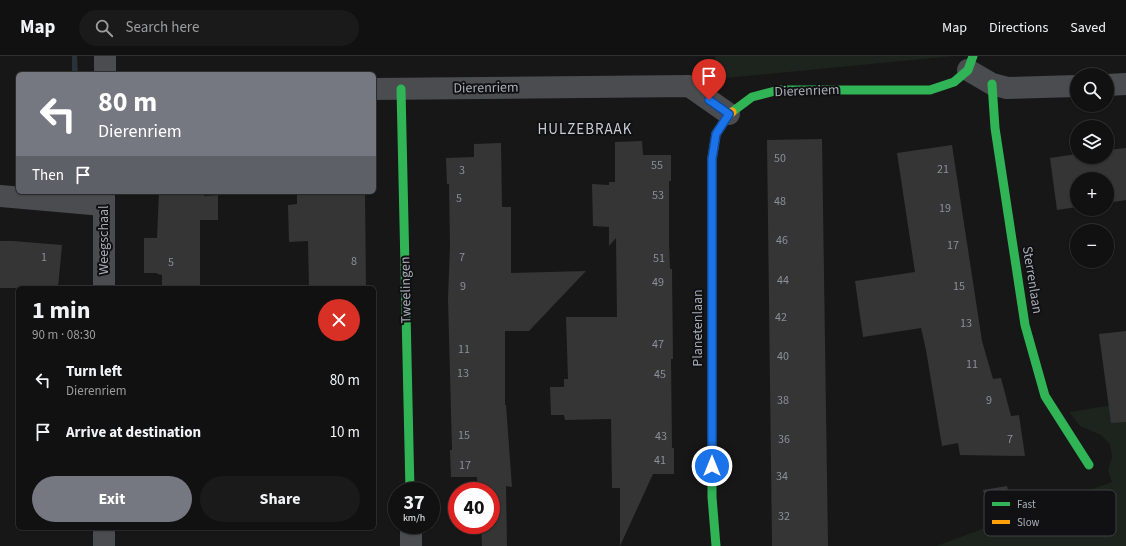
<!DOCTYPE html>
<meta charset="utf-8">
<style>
body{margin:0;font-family:"Source Sans 3",sans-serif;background:#1a1a1a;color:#f1f3f6;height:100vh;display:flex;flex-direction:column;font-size:15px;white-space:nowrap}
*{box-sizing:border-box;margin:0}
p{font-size:13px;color:#9c9d9f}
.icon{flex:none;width:22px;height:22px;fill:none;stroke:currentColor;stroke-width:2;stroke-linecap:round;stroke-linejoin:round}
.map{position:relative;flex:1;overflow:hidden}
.sheet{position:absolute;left:16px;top:230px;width:360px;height:244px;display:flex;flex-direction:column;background:#111;border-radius:6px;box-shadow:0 1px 3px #0004,0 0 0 1px #303131}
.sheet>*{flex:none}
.hud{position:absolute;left:16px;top:16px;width:360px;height:122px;border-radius:6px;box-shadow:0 1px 3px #0004,0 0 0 1px #303131;background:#757880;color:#fff;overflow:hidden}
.buttons{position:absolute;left:1070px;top:12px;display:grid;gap:8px}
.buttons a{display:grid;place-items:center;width:44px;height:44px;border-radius:50%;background:#111;box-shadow:0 1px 3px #0004,0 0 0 1px #303131;font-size:20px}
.speed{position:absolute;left:388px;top:426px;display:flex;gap:8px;font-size:20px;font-weight:700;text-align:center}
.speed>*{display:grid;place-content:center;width:52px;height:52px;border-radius:50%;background:#111;box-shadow:0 1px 3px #0004,0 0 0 1px #303131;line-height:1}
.speed small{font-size:10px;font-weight:400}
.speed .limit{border:6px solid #d22;background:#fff;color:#111}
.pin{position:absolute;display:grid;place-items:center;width:34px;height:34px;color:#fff;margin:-41px -17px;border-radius:50% 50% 50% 0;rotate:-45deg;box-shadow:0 0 4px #0007}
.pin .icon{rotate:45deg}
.me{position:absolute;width:44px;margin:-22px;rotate:0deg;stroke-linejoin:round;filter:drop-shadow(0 0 3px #0008)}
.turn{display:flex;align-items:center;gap:14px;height:84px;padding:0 16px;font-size:18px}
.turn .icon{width:52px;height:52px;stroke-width:2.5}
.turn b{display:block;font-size:28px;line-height:34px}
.then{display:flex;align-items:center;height:38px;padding:0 16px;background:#0003;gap:8px;font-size:15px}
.round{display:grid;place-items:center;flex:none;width:42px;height:42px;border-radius:21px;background:#1a1a1a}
.head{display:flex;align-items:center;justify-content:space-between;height:68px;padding:0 16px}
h1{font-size:24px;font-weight:700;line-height:30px}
.cta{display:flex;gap:8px;margin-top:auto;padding:8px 16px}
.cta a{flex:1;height:46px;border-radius:24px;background:#757880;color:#fff;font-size:16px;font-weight:700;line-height:46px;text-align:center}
.cta a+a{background:#1a1a1a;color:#f1f3f6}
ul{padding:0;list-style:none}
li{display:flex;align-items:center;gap:12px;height:52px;padding:0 16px}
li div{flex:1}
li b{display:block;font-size:15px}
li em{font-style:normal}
header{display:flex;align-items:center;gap:24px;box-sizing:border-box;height:56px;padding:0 20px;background:#111;border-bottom:1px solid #303131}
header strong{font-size:19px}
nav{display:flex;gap:22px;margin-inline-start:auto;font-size:14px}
.search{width:280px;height:36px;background:#1a1a1a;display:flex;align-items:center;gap:10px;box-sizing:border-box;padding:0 14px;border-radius:22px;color:#9c9d9f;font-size:15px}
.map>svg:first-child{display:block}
</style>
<header>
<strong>Map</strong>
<div class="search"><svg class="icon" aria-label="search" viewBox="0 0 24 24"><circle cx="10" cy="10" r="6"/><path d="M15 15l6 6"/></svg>Search here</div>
<nav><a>Map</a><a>Directions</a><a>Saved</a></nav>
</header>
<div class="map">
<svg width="1126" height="490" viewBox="0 0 1126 490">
<rect width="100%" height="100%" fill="#171717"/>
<g fill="#1d241e">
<path d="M715,0H954L715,23Z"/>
<path d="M1126,347V490H936L1112,426L1108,414L1112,401L1110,388L1101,379L1080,370L1069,356Z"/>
</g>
<path fill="#2a3239" d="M72,0H77L78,18H72Z"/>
<g fill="#353536">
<path d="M822,83L828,490H772L767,84Z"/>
<path d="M642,85L643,99H671V125H669V187L670,213H672L673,303H671L672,392H674V418H653L620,490V432H612L611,363L565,364L564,359H551L550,331H564V323H568L566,261H617L616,182L609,190V171L593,170L592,128L609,129V126H615V86Z"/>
<path d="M501,87L502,151H511V217L586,215L529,275H505V349H506L512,431L506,430L507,490H482L481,469H491V435H478L477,421H451L450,394H452L448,243L450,190L449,128H447L446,102L474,101V88Z"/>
<path d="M952,89L982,285L993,323L1001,322L1011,360L1019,359L1025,400L960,399L958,387L942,390L926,294L921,272L863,281L855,225L915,216L897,97Z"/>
<path d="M1126,92V144L1107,147V123H1077V151L1057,154L1050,102L1077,98V101H1107V94Z"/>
<path d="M159,136H204V140L218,139V164H200V232H162V219L157,218V217H144V182H157Z"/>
<path d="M297,136H365L366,232H309L308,185L289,186L288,149L297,148Z"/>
<path d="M0,185H13L62,189L58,232H0Z"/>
<path d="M1126,275V366L1111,367L1099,278Z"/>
<path d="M1007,430L1013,454L990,461L983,434Z"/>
</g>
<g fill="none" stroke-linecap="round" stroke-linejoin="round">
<g stroke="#4b4c50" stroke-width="22">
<path d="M968,14L992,28L1007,32L1077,30"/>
<path d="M105,18V0"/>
<path d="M1107,29L1126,28"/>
<path d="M374,33L689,30L729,58"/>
<path d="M104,136V232"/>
<path d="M0,140L103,149"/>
<path d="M411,469V490"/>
<path d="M104,472V490"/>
</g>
<g stroke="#30b455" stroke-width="9">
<path d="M992,28L995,72L1025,269L1045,340L1089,409"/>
<path d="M401,33L410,435"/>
<path d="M732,56L752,41L779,34H930L954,26L968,14L973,0"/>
<path d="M712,221V441L716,490"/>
</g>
<path stroke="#ff9f0a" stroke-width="9" d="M712,221V103L716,78L729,58L732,56"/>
</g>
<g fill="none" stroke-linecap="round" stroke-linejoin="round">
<defs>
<path id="route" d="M709,44L729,58L716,78L712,103V410"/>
</defs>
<use href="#route" stroke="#114b97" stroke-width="10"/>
<use href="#route" stroke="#1a73e8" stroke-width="7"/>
</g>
<g text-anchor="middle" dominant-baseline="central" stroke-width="4" stroke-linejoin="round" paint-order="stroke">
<g font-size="12" fill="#8b8f98">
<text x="780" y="102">50</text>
<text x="657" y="109">55</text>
<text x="943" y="113">21</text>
<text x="462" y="114">3</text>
<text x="658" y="139">53</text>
<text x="459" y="142">5</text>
<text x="780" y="145">48</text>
<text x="945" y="152">19</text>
<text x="782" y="184">46</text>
<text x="953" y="189">17</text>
<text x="44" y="201">1</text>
<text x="462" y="201">7</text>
<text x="659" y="202">51</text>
<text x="354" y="205">8</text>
<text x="171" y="206">5</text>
<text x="783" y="224">44</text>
<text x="658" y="226">49</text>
<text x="463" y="230">9</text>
<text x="959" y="230">15</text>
<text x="781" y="261">42</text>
<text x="966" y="267">13</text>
<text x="658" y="288">47</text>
<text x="464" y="293">11</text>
<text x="783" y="300">40</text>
<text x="972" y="308">11</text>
<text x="463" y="317">13</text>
<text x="660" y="318">45</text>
<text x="783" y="344">38</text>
<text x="989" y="344">9</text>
<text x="464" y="379">15</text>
<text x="661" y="380">43</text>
<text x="784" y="383">36</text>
<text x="1010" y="383">7</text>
<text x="660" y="404">41</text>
<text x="465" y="409">17</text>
<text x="782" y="420">34</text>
<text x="784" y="460">32</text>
</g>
<g font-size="14" fill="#a8adb8" stroke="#111113">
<text transform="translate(486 32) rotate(-1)">Dierenriem</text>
<text transform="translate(807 35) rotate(-2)">Dierenriem</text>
<text transform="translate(104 184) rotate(-90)">Weegschaal</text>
<text transform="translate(1032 224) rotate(81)">Sterrenlaan</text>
<text transform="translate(406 234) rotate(-91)">Tweelingen</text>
<text transform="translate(698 272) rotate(-90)">Planetenlaan</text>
</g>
<g font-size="15" letter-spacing="1" fill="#c9ccd4" stroke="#111113">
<text x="585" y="73">HULZEBRAAK</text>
</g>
</g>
<rect x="984" y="434" width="132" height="46" rx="6" fill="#111113" stroke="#3e4045" stroke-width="1"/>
<rect x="992" y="446" width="18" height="4" fill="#30b455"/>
<rect x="992" y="464" width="18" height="4" fill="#ff9f0a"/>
<g font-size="11" fill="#a8adb8">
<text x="1017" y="452">Fast</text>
<text x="1017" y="470">Slow</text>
</g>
</svg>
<div class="buttons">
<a><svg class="icon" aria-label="search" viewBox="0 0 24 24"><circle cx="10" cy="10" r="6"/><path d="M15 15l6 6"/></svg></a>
<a><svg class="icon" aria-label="layers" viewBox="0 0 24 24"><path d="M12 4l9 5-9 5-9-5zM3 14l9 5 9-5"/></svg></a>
<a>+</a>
<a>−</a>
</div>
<div class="speed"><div>37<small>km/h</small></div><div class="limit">40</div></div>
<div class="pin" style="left:709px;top:44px;background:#d93025"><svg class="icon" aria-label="arrive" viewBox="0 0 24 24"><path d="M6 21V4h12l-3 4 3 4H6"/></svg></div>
<svg class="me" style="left:712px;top:410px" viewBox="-20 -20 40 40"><circle r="17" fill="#1a73e8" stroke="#fff" stroke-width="3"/><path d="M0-11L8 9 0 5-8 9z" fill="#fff"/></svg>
<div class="hud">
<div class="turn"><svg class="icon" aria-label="left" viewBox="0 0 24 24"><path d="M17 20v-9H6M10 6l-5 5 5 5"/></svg><div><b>80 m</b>Dierenriem</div></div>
<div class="then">Then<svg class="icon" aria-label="arrive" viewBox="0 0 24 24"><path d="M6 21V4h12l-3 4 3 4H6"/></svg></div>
</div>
<section class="sheet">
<div class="head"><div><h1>1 min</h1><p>90 m · 08:30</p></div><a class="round" style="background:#d93025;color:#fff"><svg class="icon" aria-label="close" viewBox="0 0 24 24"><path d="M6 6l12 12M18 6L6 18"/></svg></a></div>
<ul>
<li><svg class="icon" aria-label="left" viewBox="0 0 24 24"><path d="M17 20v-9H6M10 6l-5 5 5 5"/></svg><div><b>Turn left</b><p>Dierenriem</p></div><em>80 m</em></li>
<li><svg class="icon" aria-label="arrive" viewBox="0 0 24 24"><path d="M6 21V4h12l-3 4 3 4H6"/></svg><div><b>Arrive at destination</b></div><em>10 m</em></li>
</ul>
<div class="cta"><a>Exit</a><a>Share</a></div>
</section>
</div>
